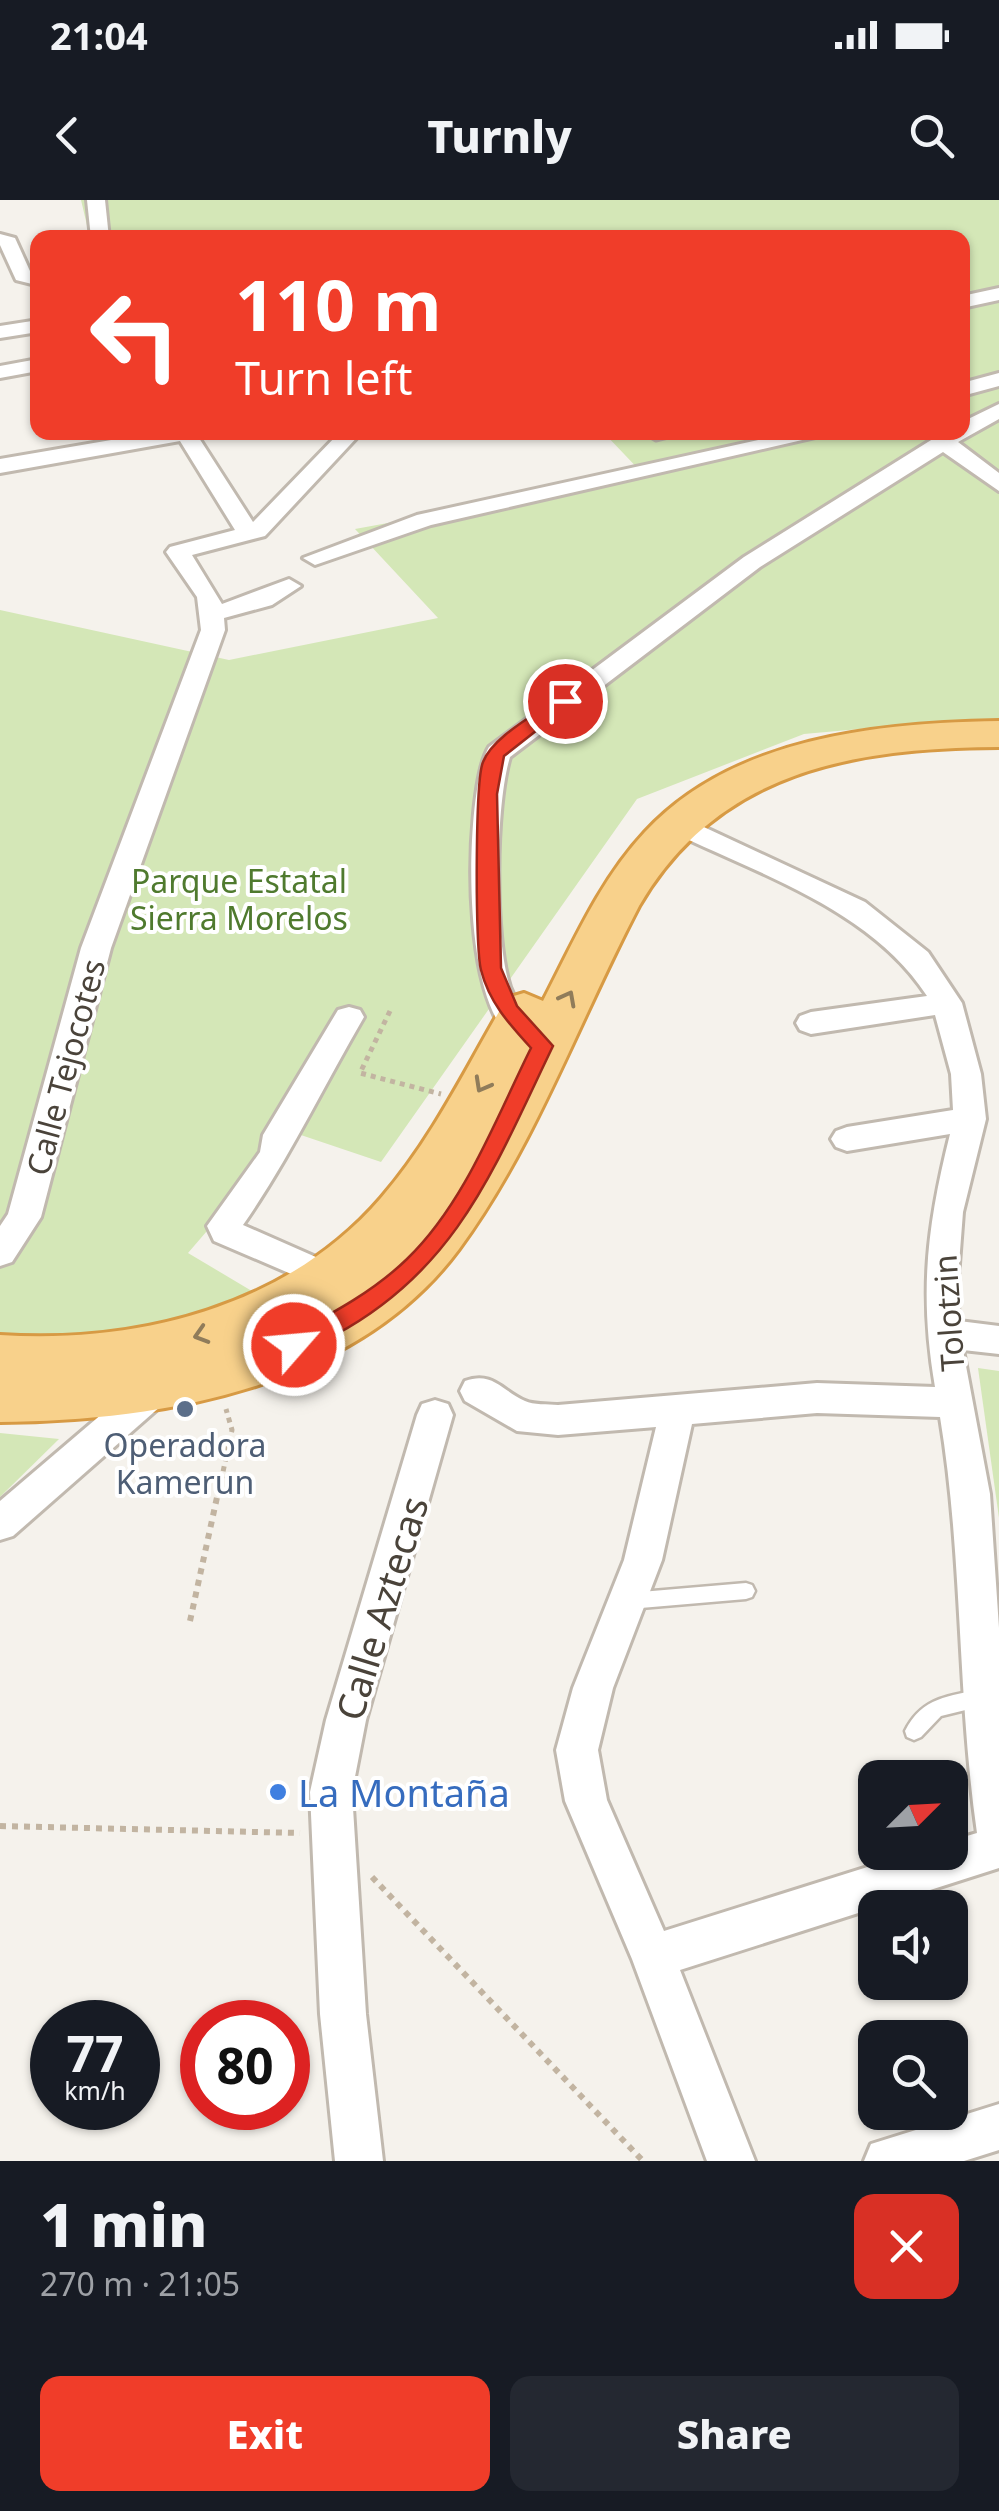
<!DOCTYPE html>
<meta charset="utf-8">
<style>
body{margin:0;font-family:"Noto Sans",sans-serif;background:#242831;color:#f1f3f6;height:100vh;display:flex;flex-direction:column;font-size:38px;white-space:nowrap}
*{box-sizing:border-box;margin:0}
p{font-size:32px;color:#9ea1a6}
.icon{flex:none;width:55px;height:55px;fill:none;stroke:currentColor;stroke-width:2;stroke-linecap:round;stroke-linejoin:round}
.map{position:relative;height:1961px;overflow:hidden}
.details{display:flex;flex-direction:column;background:#171b24;flex:1}
.details>*{flex:none}
.hud{position:absolute;left:30px;top:30px;width:940px;height:210px;border-radius:20px;box-shadow:0 2px 8px #0004;background:#f03d29;color:#fff;overflow:hidden}
.needle{width:65px;rotate:66deg}
.buttons{position:absolute;left:858px;top:1560px;display:grid;gap:20px}
.buttons a{display:grid;place-items:center;width:110px;height:110px;border-radius:20px;background:#171b24;box-shadow:0 2px 8px #0004;font-size:50px}
.speed{position:absolute;left:30px;top:1800px;display:flex;gap:20px;font-size:50px;font-weight:700;text-align:center}
.speed>*{display:grid;place-content:center;width:130px;height:130px;border-radius:50%;background:#171b24;box-shadow:0 2px 8px #0004;line-height:1}
.speed small{font-size:25px;font-weight:400}
.speed .limit{border:15px solid #d22;background:#fff;color:#111}
.pin{position:absolute;display:grid;place-items:center;width:85px;height:85px;color:#fff;margin:-42px;border:5px solid #fff;border-radius:50%;box-shadow:0 2px 10px #0007}
.me{position:absolute;width:110px;margin:-55px;rotate:63deg;stroke-linejoin:round;filter:drop-shadow(0 0 8px #0008)}
.turn{display:flex;align-items:center;gap:35px;height:210px;padding:0 40px;font-size:45px}
.turn .icon{width:130px;height:130px;stroke-width:2.5}
.turn b{display:block;font-size:70px;line-height:85px}
.round{display:grid;place-items:center;flex:none;width:105px;height:105px;border-radius:20px;background:#242831}
.overview{display:flex;align-items:center;justify-content:space-between;height:170px;padding:0 40px}
h1{font-size:60px;font-weight:800;line-height:75px}
.primary-button{display:flex;gap:20px;margin-top:auto;padding:20px 40px}
.primary-button a{flex:1;height:115px;border-radius:20px;background:#f03d29;color:#fff;font-size:40px;font-weight:800;line-height:115px;text-align:center}
.primary-button a+a{background:#242831;color:#f1f3f6}
.status{display:flex;justify-content:space-between;align-items:center;height:70px;padding:0 50px;background:#171b24;direction:ltr}
.status svg{height:28px;fill:currentColor}
header{display:flex;justify-content:space-between;align-items:center;height:130px;padding:0 40px;background:#171b24;font-size:45px;font-weight:800}
.map>svg:first-child{display:block}
</style>
<div class="status"><b>21:04</b><svg viewBox="0 0 49 12"><path d="M0 12V9h3v3zM5 12V6h3v6zM10 12V3h3v9zM15 12V0h3v12zM26 1h20v11H26zM47 4h2v5h-2z"/></svg></div>
<header><svg class="icon" aria-label="back" viewBox="0 0 24 24"><path d="M15 5l-7 7 7 7"/></svg>Turnly<svg class="icon" aria-label="search" viewBox="0 0 24 24"><circle cx="10" cy="10" r="6"/><path d="M15 15l6 6"/></svg></header>
<div class="map">
<svg width="999" height="1961" viewBox="0 0 999 1961">
<rect width="100%" height="100%" fill="#f5f2ec"/>
<g fill="#d4e7b7">
<path d="M81,0H999V525L960,520L804,534L637,599L381,962L292,932L188,1053L257,1094L0,1180V410L229,460L438,418L355,329L645,276L604,233L962,232V38H90Z"/>
<path d="M978,1168L999,1171V1318Z"/>
<path d="M0,1233L59,1239L0,1297Z"/>
</g>
<g fill="none" stroke-linecap="round" stroke-linejoin="round">
<defs>
<g id="service">
<path d="M664,232H688L656,240L651,237Z"/>
<path d="M746,1383L752,1385L755,1391L752,1397L746,1399L629,1409L623,1407L620,1401L623,1395L629,1393Z"/>
<path d="M983,1489L990,1492L992,1498L990,1504L941,1516L921,1537L914,1540L907,1537L905,1531C922,1497 949,1496 983,1489Z"/>
</g>
<g id="minor">
<path d="M87,0H105L109,38H91Z"/>
<path d="M0,34L15,38L34,80L32,84L16,80L0,45Z"/>
<path d="M999,88V100L962,108V96Z"/>
<path d="M32,121L38,122V132L0,138V126Z"/>
<path d="M38,159V171L0,178V166Z"/>
<path d="M999,173V186L962,196V183Z"/>
<path d="M999,204V219L958,242L999,273V291L943,252L760,367L510,557C495,606 494,738 510,787C517,808 537,818 547,836L543,844C456,869 462,591 489,547L744,357L944,232H962V222Z"/>
<path d="M158,232H208L199,238L253,322L340,232H362L265,336L192,355L222,404L289,379L301,386L272,405L224,418L225,430L111,748L41,1017L12,1062L0,1066V1026L8,1014L81,748L201,430L197,397L166,352L170,347L235,330L180,241L0,273V259Z"/>
<path d="M795,232H837L431,325L315,365L303,358L417,315Z"/>
<path d="M678,615L865,702L928,752L962,803L981,874L986,919L963,1012L957,1090L959,1121L999,1126V1154L963,1150L990,1294L999,1428V1668L680,1770L755,1961H707L632,1759L565,1601L556,1550L573,1488L624,1360L656,1227L558,1235L517,1231L465,1201L460,1191L465,1181C493,1171 502,1191 525,1201C533,1205 548,1204 558,1205L817,1183L935,1187C919,1093 927,1026 950,934L847,951L836,947L831,939L836,931L847,927L953,910L951,874L935,815L811,834L800,830L796,823L800,816L811,812L927,796C871,709 758,674 668,630L664,624ZM817,1213L940,1217C963,1355 957,1495 977,1633L950,1641V1652H915L664,1731L607,1600L598,1550L613,1488L662,1360L692,1224Z"/>
<path d="M349,807L360,810L364,817C323,887 289,959 243,1025L343,1069L348,1078L343,1087L331,1091L214,1041L207,1026L260,952L263,935L338,810Z"/>
<path d="M157,1173L170,1178L175,1188L170,1198L13,1336L0,1340V1301L144,1178Z"/>
<path d="M435,1200L448,1204L453,1215L366,1520L352,1592L366,1814L383,1961H335L320,1814L310,1592L326,1520L417,1215L422,1204Z"/>
<path d="M999,1904V1950L964,1961H864L871,1944Z"/>
</g>
<path id="trunk" d="M999,521V547C854,548 718,570 639,706C580,818 535,946 459,1049C356,1188 162,1221 0,1222V1135C139,1144 288,1106 381,998C433,938 467,866 507,798L524,793L543,801C573,743 600,680 645,632C733,537 878,523 999,521Z"/>
</defs>
<use href="#service" stroke="#c1b9af" stroke-width="5"/>
<use href="#minor" stroke="#c1b9af" stroke-width="6"/>
<use href="#trunk" stroke="#d79a44" stroke-width="6"/>
<g stroke="#c2b4a1" stroke-width="5" stroke-dasharray="5 5" stroke-linecap="butt">
<path d="M390,811L360,873L441,894"/>
<path d="M221,1281L232,1230L226,1209"/>
</g>
<g stroke="#c2b4a1" stroke-width="6" stroke-dasharray="6 6" stroke-linecap="butt">
<path d="M190,1421L221,1279"/>
<path d="M0,1626L300,1633"/>
<path d="M372,1677L643,1961"/>
</g>
<use href="#service" fill="#fff" fill-rule="evenodd"/>
<use href="#minor" fill="#fff" fill-rule="evenodd"/>
<use href="#trunk" fill="#f8d18b" fill-rule="evenodd"/>
</g>
<defs><path id="oneway-chevron" d="M-2-3.5L2.5 0L-2 3.5" fill="none" stroke-width="1.6" stroke-linecap="round" stroke-linejoin="round" transform="scale(2.5)"/></defs>
<g stroke="#907c5a">
<use href="#oneway-chevron" transform="translate(568 798) rotate(-62)"/>
<use href="#oneway-chevron" transform="translate(482 885) rotate(119)"/>
<use href="#oneway-chevron" transform="translate(201 1135) rotate(163)"/>
</g>
<path fill="#f03d29" stroke="#9c281b" stroke-width="2.5" d="M559,497L574,501L504,556L497,594L501,768L517,806L553,846C495,966 458,1069 335,1135C320,1143 303,1158 286,1152L282,1145L286,1138C329,1115 372,1093 407,1059C465,1003 496,918 531,848C509,824 489,802 481,770C475,749 475,581 483,562C493,536 537,514 559,497Z"/>
<circle fill="#5c6f8a" stroke="#fff" stroke-width="4" cx="185" cy="1209" r="10"/>
<circle fill="#3f7fe0" stroke="#fff" stroke-width="4" cx="278" cy="1592" r="10"/>
<g text-anchor="middle" dominant-baseline="central" stroke-width="8" stroke-linejoin="round" paint-order="stroke">
<g font-size="32" fill="#4f7a2e" stroke="#fff">
<text x="239" y="680">Parque Estatal<tspan x="239" dy="37">Sierra Morelos</tspan></text>
</g>
<g font-size="32" fill="#4a433a" stroke="#fff">
<text transform="translate(65 867) rotate(-75)">Calle Tejocotes</text>
<text transform="translate(948 1113) rotate(-94)">Tolotzin</text>
</g>
<g font-size="32" fill="#4e5e75" stroke="#fff">
<text x="185" y="1244">Operadora<tspan x="185" dy="37">Kamerun</tspan></text>
</g>
<g font-size="38" fill="#4a433a" stroke="#fff">
<text transform="translate(381 1408) rotate(-73)">Calle Aztecas</text>
</g>
<g font-size="38" fill="#366cbe" stroke="#fff" text-anchor="start">
<text x="298" y="1592">La Montaña</text>
</g>
</g>
</svg>
<div class="buttons">
<a><svg class="needle" viewBox="-14 -14 28 28"><path d="M0-13l5 13h-10z" fill="#e53935"/><path d="M0 13l5-13h-10z" fill="#9ea1a6"/></svg></a>
<a><svg class="icon" aria-label="sound" viewBox="0 0 24 24"><path d="M4 9h4l5-4v14l-5-4H4zM17 9q2 3 0 6"/></svg></a>
<a><svg class="icon" aria-label="search" viewBox="0 0 24 24"><circle cx="10" cy="10" r="6"/><path d="M15 15l6 6"/></svg></a>
</div>
<div class="speed"><div>77<small>km/h</small></div><div class="limit">80</div></div>
<div class="pin" style="left:565px;top:501px;background:#d93025"><svg class="icon" aria-label="arrive" viewBox="0 0 24 24"><path d="M6 21V4h12l-3 4 3 4H6"/></svg></div>
<svg class="me" style="left:294px;top:1145px" viewBox="-20 -20 40 40"><circle r="17" fill="#f03d29" stroke="#fff" stroke-width="3"/><path d="M0-11L8 9 0 5-8 9z" fill="#fff"/></svg>
<div class="hud">
<div class="turn"><svg class="icon" aria-label="left" viewBox="0 0 24 24"><path d="M17 20v-9H6M10 6l-5 5 5 5"/></svg><div><b>110 m</b>Turn left</div></div>
</div>
</div>
<section class="details">
<div class="overview"><div><h1>1 min</h1><p>270 m · 21:05</p></div><a class="round" style="background:#d93025;color:#fff"><svg class="icon" aria-label="close" viewBox="0 0 24 24"><path d="M6 6l12 12M18 6L6 18"/></svg></a></div>
<div class="primary-button"><a>Exit</a><a>Share</a></div>
</section>
